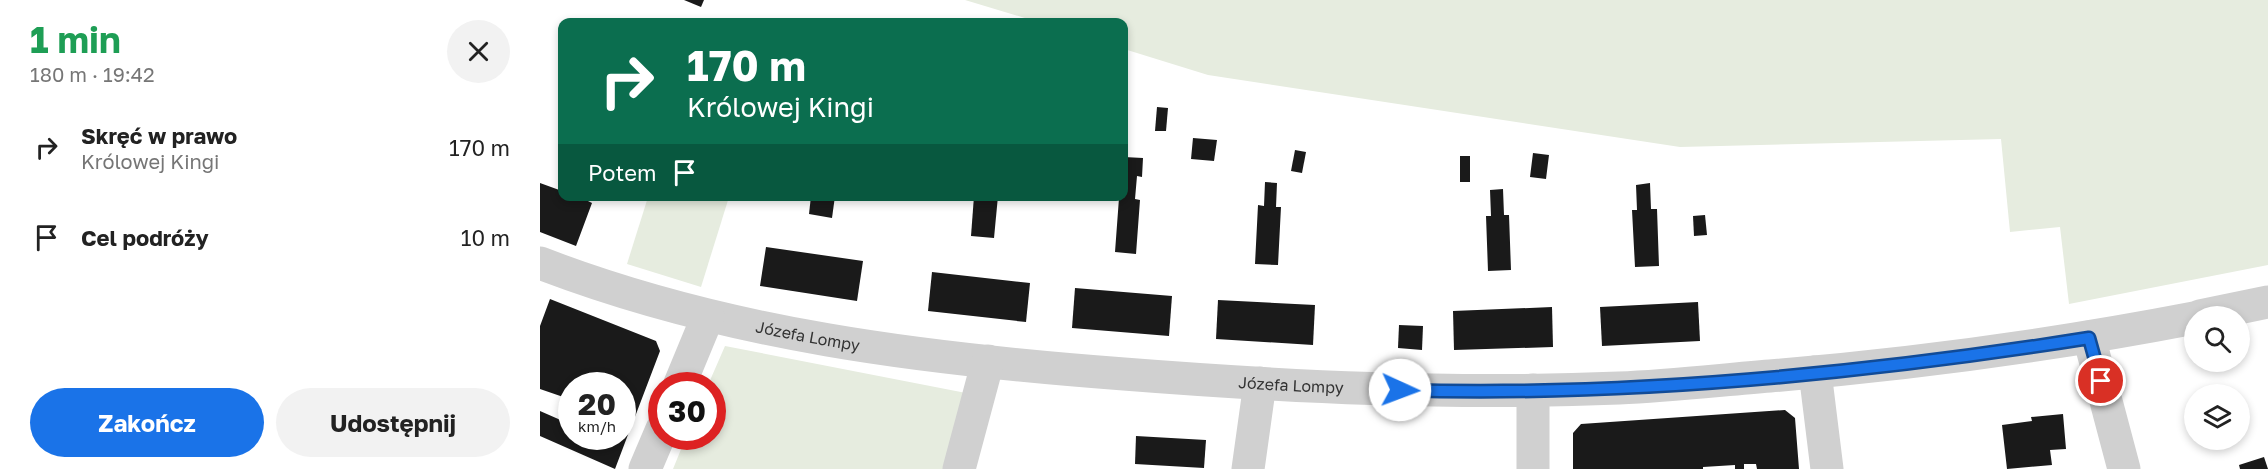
<!DOCTYPE html>
<html lang="pl">
<meta charset="utf-8">
<style>
body{margin:0;font-family:"Golos Text",sans-serif;background:#f2f2f2;color:#222;height:100vh;display:flex;flex-direction:column;font-size:22px;white-space:nowrap}
*{box-sizing:border-box;margin:0}
p{font-size:20px;color:#767676}
.icon{flex:none;width:33px;height:33px;fill:none;stroke:currentColor;stroke-width:2;stroke-linecap:round;stroke-linejoin:round}
.map{position:relative;flex:1;overflow:hidden}
.sheet{display:flex;flex-direction:column;background:#fff;width:540px}
.sheet>*{flex:none}
.top-card{position:absolute;left:18px;top:18px;width:570px;height:183px;border-radius:12px;box-shadow:0 3px 9px #0003;background:#0b6e4f;color:#fff;overflow:hidden}
.tools{position:absolute;left:1644px;top:306px;display:grid;gap:12px}
.tools a{display:grid;place-items:center;width:66px;height:66px;border-radius:50%;background:#fff;box-shadow:0 3px 9px #0003;font-size:30px}
.speed{position:absolute;left:18px;top:372px;display:flex;gap:12px;font-size:30px;font-weight:700;text-align:center}
.speed>*{display:grid;place-content:center;width:78px;height:78px;border-radius:50%;background:#fff;box-shadow:0 3px 9px #0003;line-height:1}
.speed small{font-size:15px;font-weight:400}
.speed .limit{border:9px solid #d22;background:#fff;color:#111}
.pin{position:absolute;display:grid;place-items:center;width:51px;height:51px;color:#fff;margin:-26px;border:3px solid #fff;border-radius:50%;box-shadow:0 2px 6px #0007}
.me{position:absolute;width:66px;margin:-33px;rotate:92deg;stroke-linejoin:round;filter:drop-shadow(0 0 4px #0008)}
.turn{display:flex;align-items:center;gap:21px;height:126px;padding:0 30px;font-size:27px}
.turn .icon{width:78px;height:78px;stroke-width:2.5}
.turn b{display:block;font-size:42px;line-height:51px}
.then{display:flex;align-items:center;height:57px;padding:0 30px;background:#0003;gap:12px;font-size:22px}
.round{display:grid;place-items:center;flex:none;width:63px;height:63px;border-radius:32px;background:#f2f2f2}
.overview{display:flex;align-items:center;justify-content:space-between;height:102px;padding:0 30px}
h1{font-size:36px;font-weight:700;line-height:45px;color:#1e9e55}
.primary-button{display:flex;gap:12px;margin-top:auto;padding:12px 30px}
.primary-button a{flex:1;height:69px;border-radius:36px;background:#1a73e8;color:#fff;font-size:24px;font-weight:700;line-height:69px;text-align:center}
.primary-button a+a{background:#f2f2f2;color:#222}
ul{padding:0;list-style:none}
li{display:flex;align-items:center;gap:18px;height:90px;padding:0 30px}
li div{flex:1}
li b{display:block;font-size:22px}
li em{font-style:normal}
main{display:flex;flex:1;min-height:0}
.map>svg:first-child{display:block}
</style>
<main>
<section class="sheet">
<div class="overview"><div><h1>1 min</h1><p>180 m · 19:42</p></div><a class="round"><svg class="icon" aria-label="close" viewBox="0 0 24 24"><path d="M6 6l12 12M18 6L6 18"/></svg></a></div>
<ul>
<li><svg class="icon" aria-label="right" viewBox="0 0 24 24"><path d="M7 20v-9h11M14 6l5 5-5 5"/></svg><div><b>Skręć w prawo</b><p>Królowej Kingi</p></div><em>170 m</em></li>
<li><svg class="icon" aria-label="arrive" viewBox="0 0 24 24"><path d="M6 21V4h12l-3 4 3 4H6"/></svg><div><b>Cel podróży</b></div><em>10 m</em></li>
</ul>
<div class="primary-button"><a>Zakończ</a><a>Udostępnij</a></div>
</section>
<div class="map">
<svg width="1728" height="469" viewBox="0 0 1728 469">
<rect width="100%" height="100%" fill="#fff"/>
<g fill="#e6ecdf">
<path d="M425,0H1728V265L1529,304L1520,227L1470,232L1461,139L1140,147L668,75L584,49V22H498Z"/>
<path d="M108,197H189L161,287L87,264Z"/>
<path d="M185,346L426,393L403,469H133L146,437L172,436V386L168,385Z"/>
</g>
<g fill="#1a1a1a">
<path d="M144,0H164L161,7Z"/>
<path d="M617,107L628,108L626,131H615Z"/>
<path d="M653,138L677,140L674,161L651,159Z"/>
<path d="M755,150L766,152L762,173L751,171Z"/>
<path d="M993,153L1009,155L1006,179L990,177Z"/>
<rect x="920" y="156" width="10" height="26"/>
<path d="M584,157L603,158L602,177L597,176L595,199L600,200L596,254L575,252L579,198H584L586,175H584Z"/>
<path d="M725,182L737,183L736,207H741L738,265L715,264L718,205L724,206Z"/>
<path d="M0,183L22,191V196H45L44,199L52,203L36,246L0,232Z"/>
<path d="M1110,183L1111,209H1117L1119,266L1095,267L1092,210H1097L1096,185Z"/>
<path d="M963,189L964,215H969L971,270L948,271L946,216H951L950,190Z"/>
<path d="M271,196H295L292,218L269,214Z"/>
<path d="M434,196H458L454,238L431,236Z"/>
<path d="M1165,215L1167,235L1154,236L1153,216Z"/>
<path d="M226,247L323,261L317,301L220,286Z"/>
<path d="M392,272L490,283L486,322L388,311Z"/>
<path d="M535,288L632,296L629,336L532,328Z"/>
<path d="M10,299L116,341L120,351L93,422L82,418V386H67L69,380L50,373L45,386H32V400L0,389V326Z"/>
<path d="M678,300L775,305L773,345L676,339Z"/>
<path d="M1158,302L1160,341L1062,346L1060,307Z"/>
<path d="M1012,307L1013,347L914,350L913,311Z"/>
<path d="M859,325L883,326L882,350L858,348Z"/>
<path d="M1245,410L1255,418L1259,469H1217L1216,464H1204V469H1195V465L1163,467V469H1033V433L1041,424Z"/>
<path d="M0,411L32,425V436H82V430L89,432L75,469L0,436Z"/>
<path d="M1523,414L1526,449L1510,450L1512,465L1467,469L1462,425L1492,421L1491,417Z"/>
<path d="M596,436L666,440L664,468L595,464Z"/>
<path d="M1724,457L1728,469H1700L1699,465Z"/>
</g>
<g fill="none" stroke-linecap="round" stroke-linejoin="round">
<g stroke="#d0d0d0" stroke-width="33">
<path id="s1" d="M0,263C187,335 385,359 584,374C749,387 914,395 1079,388C1130,386 1180,380 1230,376C1373,364 1514,345 1654,318"/>
<path d="M1660,316L1728,302"/>
<path d="M1549,337L1584,469"/>
<path d="M1275,372L1287,469"/>
<path d="M139,386L168,316"/>
<path d="M993,390V469"/>
<path d="M105,469L122,429"/>
<path d="M419,469L448,361"/>
<path d="M708,469L720,383"/>
</g>
</g>
<g fill="none" stroke-linecap="round" stroke-linejoin="round">
<defs>
<path id="route" d="M860,390C1090,397 1322,374 1549,338L1561,381"/>
</defs>
<use href="#route" stroke="#114b97" stroke-width="15"/>
<use href="#route" stroke="#1a73e8" stroke-width="10"/>
</g>
<g text-anchor="middle" dominant-baseline="central" stroke-width="6" stroke-linejoin="round" paint-order="stroke">
<g font-size="16" fill="#333" stroke="#fff">
<text stroke="none"><textPath href="#s1" startOffset="278">Józefa Lompy</textPath></text>
<text stroke="none"><textPath href="#s1" startOffset="764">Józefa Lompy</textPath></text>
</g>
</g>
</svg>
<div class="tools">
<a><svg class="icon" aria-label="search" viewBox="0 0 24 24"><circle cx="10" cy="10" r="6"/><path d="M15 15l6 6"/></svg></a>
<a><svg class="icon" aria-label="layers" viewBox="0 0 24 24"><path d="M12 4l9 5-9 5-9-5zM3 14l9 5 9-5"/></svg></a>
</div>
<div class="speed"><div>20<small>km/h</small></div><div class="limit">30</div></div>
<div class="pin" style="left:1561px;top:381px;background:#d93025"><svg class="icon" aria-label="arrive" viewBox="0 0 24 24"><path d="M6 21V4h12l-3 4 3 4H6"/></svg></div>
<svg class="me" style="left:860px;top:390px" viewBox="-20 -20 40 40"><circle r="19" fill="#fff"/><path d="M0-13L10 11 0 6-10 11z" fill="#1a73e8"/></svg>
<div class="top-card">
<div class="turn"><svg class="icon" aria-label="right" viewBox="0 0 24 24"><path d="M7 20v-9h11M14 6l5 5-5 5"/></svg><div><b>170 m</b>Królowej Kingi</div></div>
<div class="then">Potem<svg class="icon" aria-label="arrive" viewBox="0 0 24 24"><path d="M6 21V4h12l-3 4 3 4H6"/></svg></div>
</div>
</div>
</main>
